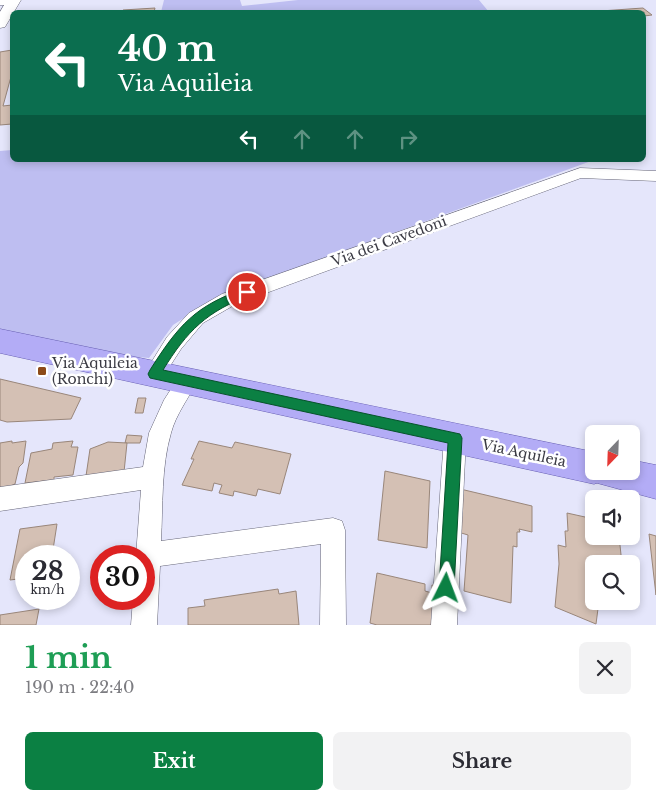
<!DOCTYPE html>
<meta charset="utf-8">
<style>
body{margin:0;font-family:"Libre Baskerville",serif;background:#f2f2f3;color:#2b2b33;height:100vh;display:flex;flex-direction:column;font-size:19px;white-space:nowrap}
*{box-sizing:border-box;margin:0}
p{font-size:16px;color:#7c7c81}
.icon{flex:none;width:28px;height:28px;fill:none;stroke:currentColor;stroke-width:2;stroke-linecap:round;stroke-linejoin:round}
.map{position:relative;height:625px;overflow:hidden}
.details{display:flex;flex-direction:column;background:#fff;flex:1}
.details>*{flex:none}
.banner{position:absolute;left:10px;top:10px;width:636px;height:152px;border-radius:8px;box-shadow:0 2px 8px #0003;background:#0b6e4f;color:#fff;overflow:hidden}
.needle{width:32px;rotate:203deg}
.fabs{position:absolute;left:585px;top:425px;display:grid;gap:10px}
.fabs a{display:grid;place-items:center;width:55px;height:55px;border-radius:8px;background:#fff;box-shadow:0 2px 8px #0003;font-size:25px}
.speed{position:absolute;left:15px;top:545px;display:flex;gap:10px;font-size:25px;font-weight:700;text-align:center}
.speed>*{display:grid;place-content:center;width:65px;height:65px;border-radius:50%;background:#fff;box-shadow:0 2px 8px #0003;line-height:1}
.speed small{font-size:12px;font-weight:400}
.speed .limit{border:8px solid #d22;background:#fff;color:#111}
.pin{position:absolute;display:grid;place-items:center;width:42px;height:42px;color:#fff;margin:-21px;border:2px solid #fff;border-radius:50%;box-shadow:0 1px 5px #0007}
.me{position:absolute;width:55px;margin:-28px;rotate:3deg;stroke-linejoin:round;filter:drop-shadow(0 0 4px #0008)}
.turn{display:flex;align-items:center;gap:18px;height:105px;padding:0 25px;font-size:22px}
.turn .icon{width:65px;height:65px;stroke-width:2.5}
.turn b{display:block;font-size:35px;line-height:42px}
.lanes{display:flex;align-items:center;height:48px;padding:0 25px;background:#0003;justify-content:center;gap:25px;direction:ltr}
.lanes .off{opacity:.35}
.round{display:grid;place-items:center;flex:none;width:52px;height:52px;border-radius:8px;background:#f2f2f3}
.head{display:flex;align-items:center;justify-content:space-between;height:85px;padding:0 25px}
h1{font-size:30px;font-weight:800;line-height:38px;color:#1e9e55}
.button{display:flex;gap:10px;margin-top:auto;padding:10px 25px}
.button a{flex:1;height:58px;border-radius:8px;background:#0b8043;color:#fff;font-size:20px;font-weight:800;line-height:58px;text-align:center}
.button a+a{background:#f2f2f3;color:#2b2b33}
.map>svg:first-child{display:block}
</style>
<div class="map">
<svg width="656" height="625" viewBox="0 0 656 625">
<rect width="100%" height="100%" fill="#e5e6fb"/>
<g fill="#bebef1">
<path d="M164,0H240L242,6L298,0H479L489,12H161Z"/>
<path d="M12,150V160H594L215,298L173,325L149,358L127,356L0,329V151Z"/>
</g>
<g fill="#d4c0b4" stroke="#99867a">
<path d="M155,8L154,12H123V10Z"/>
<path d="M643,8L652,15L644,16V12H587Z"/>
<path d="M12,50V73L3,106L12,105V124L0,125V52Z"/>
<path d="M0,379L81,398L71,419L7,422L0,420Z"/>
<path d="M138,398H146L143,413H135Z"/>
<path d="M127,435L142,436L140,443H125Z"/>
<path d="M12,441V443L26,441L23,463L19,467L15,484L0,490V443Z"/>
<path d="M73,441L71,447H78L73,475L54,477V480L25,483L31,453L52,449L53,443Z"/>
<path d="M199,441L232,448L235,442L291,454L280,494L258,489L256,496L234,491L233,496L219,493L222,485L214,483L212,491L182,485L194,459H191Z"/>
<path d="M108,442L127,443L124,472L86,476L90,449Z"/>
<path d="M385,471L430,481L427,548L378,540Z"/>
<path d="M456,488L532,506V532L519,529L520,532H517V547L513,546L511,603L464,591L468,535L458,532Z"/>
<path d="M567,513L594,519V536H619L622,564H594V601H599L596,624L555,607L559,564L558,545L566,547L565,531H568Z"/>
<path d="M57,524L52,556H26V578L10,580L20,529Z"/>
<path d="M649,534L656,536V595Z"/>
<path d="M377,573L425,584V591L432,593V585L441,587L436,625H377L370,623Z"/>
<path d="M278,589L279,594L296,591L299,625H188V608L205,606L204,600Z"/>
<path d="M39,609L36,625H0V615Z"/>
</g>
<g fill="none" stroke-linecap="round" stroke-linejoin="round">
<defs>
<g id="minor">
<path d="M0,0H17L18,2L13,5H0Z"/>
<path d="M580,168L656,171V181L581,178L236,304L203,323L181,349L161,380L154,383L147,380L144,374L167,337L189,313L222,294Z"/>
<path d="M187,372L194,375L197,381C189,398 176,414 171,433C161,467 163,506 161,541L333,518L342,521L345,530L346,625H320L321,544L160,566L157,625H131L133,599H144V556H136L141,490L0,511V487L143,467L149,433L164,400L180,375Z"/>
<path d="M455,428L463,431L466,438L457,625H431L444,438L447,431Z"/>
</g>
<path id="tertiary" d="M7,0H21L5,27L0,28V12Z"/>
<path id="primary" d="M0,329L594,452V471H631V460L656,465V499L597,483L594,484L0,353Z"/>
</defs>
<use href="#minor" stroke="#656577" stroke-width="1"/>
<use href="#tertiary" stroke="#656577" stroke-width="1"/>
<use href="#primary" stroke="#6860b4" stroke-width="1"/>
<use href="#minor" fill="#fff" fill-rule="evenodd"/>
<use href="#tertiary" fill="#fff" fill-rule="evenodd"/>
<use href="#primary" fill="#b3acf6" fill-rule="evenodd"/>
</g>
<path fill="#0b8043" stroke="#07532c" d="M247,288L253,292L251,295C207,311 187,331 163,370L460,434L462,438L454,588L452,593L446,595L441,593L439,588L448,443L150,378L148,374L150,370C178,326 195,305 247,288Z"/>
<rect fill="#8c4a18" stroke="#fff" stroke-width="2" x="37" y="366" width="10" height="10" rx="2.5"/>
<g text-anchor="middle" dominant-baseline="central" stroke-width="5" stroke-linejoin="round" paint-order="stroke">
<g font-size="14" fill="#3b3b44" stroke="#fff">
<text transform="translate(389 241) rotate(-20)">Via dei Cavedoni</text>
<text transform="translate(524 453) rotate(12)">Via Aquileia</text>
</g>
<g font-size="14" fill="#3b3b44" stroke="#fff" text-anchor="start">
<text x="52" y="363">Via Aquileia<tspan x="52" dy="16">(Ronchi)</tspan></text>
</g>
</g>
</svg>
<div class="fabs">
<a><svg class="needle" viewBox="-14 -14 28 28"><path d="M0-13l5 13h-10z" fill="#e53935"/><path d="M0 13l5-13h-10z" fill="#7c7c81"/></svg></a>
<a><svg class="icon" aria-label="sound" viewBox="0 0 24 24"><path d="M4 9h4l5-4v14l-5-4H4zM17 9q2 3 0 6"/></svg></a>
<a><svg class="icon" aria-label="search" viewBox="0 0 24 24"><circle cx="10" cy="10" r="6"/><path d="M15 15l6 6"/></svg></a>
</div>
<div class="speed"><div>28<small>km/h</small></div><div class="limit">30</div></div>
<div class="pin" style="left:247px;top:292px;background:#d93025"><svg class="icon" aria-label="arrive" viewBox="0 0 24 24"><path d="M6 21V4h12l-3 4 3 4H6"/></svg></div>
<svg class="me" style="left:446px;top:588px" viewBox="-20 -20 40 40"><path d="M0-17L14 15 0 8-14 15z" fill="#0b8043" stroke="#fff" stroke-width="4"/></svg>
<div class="banner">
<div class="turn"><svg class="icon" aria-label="left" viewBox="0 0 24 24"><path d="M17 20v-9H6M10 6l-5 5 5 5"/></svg><div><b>40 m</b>Via Aquileia</div></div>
<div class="lanes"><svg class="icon" aria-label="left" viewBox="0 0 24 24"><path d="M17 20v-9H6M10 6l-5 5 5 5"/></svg><svg class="icon off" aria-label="ahead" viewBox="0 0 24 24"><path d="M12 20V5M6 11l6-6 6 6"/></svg><svg class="icon off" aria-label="ahead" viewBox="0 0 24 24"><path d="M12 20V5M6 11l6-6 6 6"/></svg><svg class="icon off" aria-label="right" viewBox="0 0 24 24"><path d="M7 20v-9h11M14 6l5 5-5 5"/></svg></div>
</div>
</div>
<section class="details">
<div class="head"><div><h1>1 min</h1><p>190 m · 22:40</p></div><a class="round"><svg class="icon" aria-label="close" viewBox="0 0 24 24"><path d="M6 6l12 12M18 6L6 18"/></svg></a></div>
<div class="button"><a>Exit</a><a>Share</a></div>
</section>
